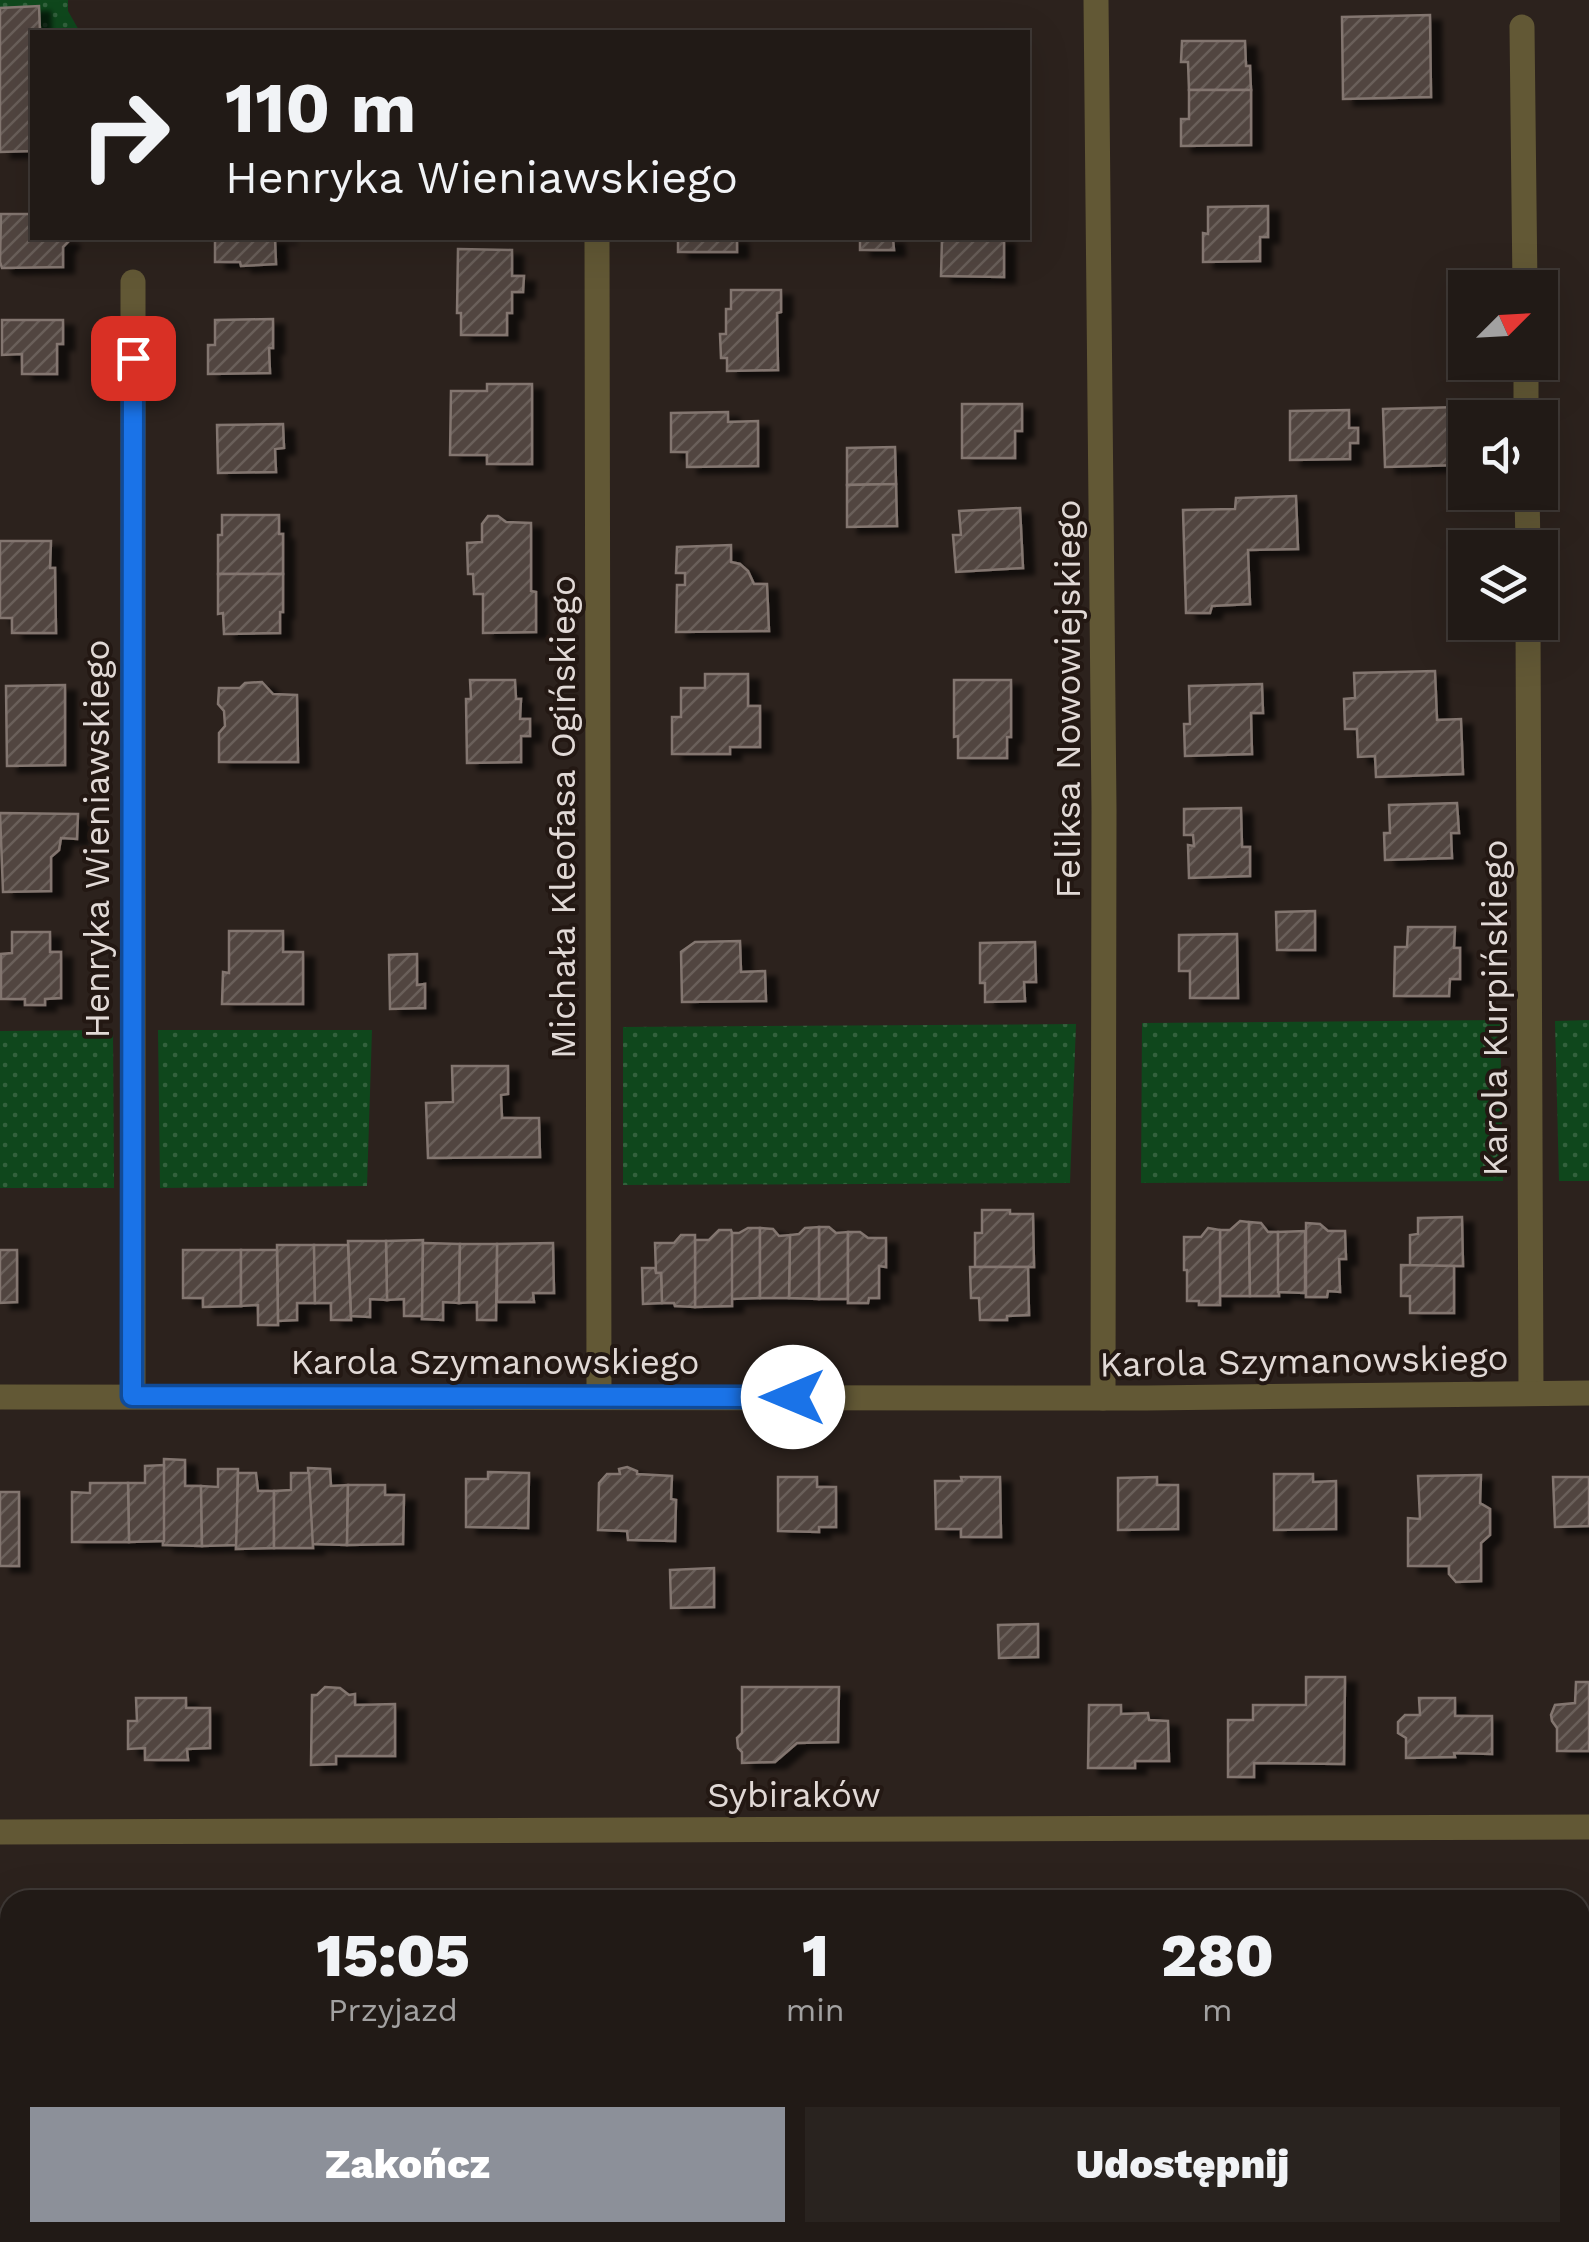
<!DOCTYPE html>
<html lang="pl">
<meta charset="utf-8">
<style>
body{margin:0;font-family:"Work Sans",sans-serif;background:#29231f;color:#f1f3f6;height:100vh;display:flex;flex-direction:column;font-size:38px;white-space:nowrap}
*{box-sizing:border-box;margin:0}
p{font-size:32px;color:#a2a1a1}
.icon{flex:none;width:55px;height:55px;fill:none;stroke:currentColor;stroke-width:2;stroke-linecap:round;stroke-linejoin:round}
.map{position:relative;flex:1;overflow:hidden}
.panel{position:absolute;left:0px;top:1890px;width:1590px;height:352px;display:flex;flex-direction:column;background:#211a16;border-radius:30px 30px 0 0;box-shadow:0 10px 40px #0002,0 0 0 2px #3e3835}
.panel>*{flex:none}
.top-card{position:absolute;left:30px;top:30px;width:1000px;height:210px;border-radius:0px;box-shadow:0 10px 40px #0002,0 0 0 2px #3e3835;background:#211a16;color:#f1f3f6;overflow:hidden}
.needle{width:65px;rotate:66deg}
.controls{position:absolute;left:1448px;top:270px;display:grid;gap:20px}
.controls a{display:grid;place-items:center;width:110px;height:110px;border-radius:0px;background:#211a16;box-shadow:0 10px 40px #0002,0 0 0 2px #3e3835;font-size:50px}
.pin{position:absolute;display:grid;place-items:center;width:85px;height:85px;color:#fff;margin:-42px;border-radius:20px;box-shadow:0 5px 15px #0006}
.me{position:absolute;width:110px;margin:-55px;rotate:270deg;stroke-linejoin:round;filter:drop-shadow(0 0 8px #0008)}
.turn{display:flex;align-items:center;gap:35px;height:210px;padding:0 30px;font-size:45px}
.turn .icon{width:130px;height:130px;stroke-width:2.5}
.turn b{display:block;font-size:70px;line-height:85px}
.eta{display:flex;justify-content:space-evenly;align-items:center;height:170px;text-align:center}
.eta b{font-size:60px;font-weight:800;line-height:70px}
.button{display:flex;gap:20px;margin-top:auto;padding:20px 30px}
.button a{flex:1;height:115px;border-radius:0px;background:#8c9099;color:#fff;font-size:40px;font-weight:800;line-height:115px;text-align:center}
.button a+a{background:#29231f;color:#f1f3f6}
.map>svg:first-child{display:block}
</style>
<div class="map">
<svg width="1589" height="2242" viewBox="0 0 1589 2242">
<defs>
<pattern id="grass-dots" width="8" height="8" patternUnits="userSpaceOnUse" patternTransform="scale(2.5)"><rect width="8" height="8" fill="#0f471c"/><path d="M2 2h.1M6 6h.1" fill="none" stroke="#32613c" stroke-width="1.8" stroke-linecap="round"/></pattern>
<pattern id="building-hatch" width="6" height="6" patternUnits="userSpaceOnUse" patternTransform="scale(2.5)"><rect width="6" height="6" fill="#51453f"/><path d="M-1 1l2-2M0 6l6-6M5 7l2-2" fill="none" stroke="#6a5f5a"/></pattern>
<filter id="shadow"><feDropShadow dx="11" dy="6" stdDeviation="2.5" flood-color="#0009"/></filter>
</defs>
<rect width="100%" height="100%" fill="#2c221d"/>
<g fill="url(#grass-dots)">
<path d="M0,0H68V11L80,32H32V95H0Z"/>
<path d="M1500,1020L1503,1181L1141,1183L1142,1023Z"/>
<path d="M1589,1020V1181H1559L1555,1021Z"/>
<path d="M1076,1024L1070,1183L623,1185V1027Z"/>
<path d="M113,1030L114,1188H0V1031Z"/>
<path d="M158,1030H372L367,1186L160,1188Z"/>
</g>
<g fill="url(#building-hatch)" stroke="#837670" stroke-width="2.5" filter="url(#shadow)">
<path d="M39,6L40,32H32V151L0,152V8Z"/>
<path d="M1430,15L1431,97L1343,99L1342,17Z"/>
<path d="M1182,41H1245L1246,66H1250L1251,90H1189L1188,62H1181Z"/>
<path d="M1189,90H1251V145L1181,146V119H1189Z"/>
<path d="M1268,206V237H1260V261L1203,262V233L1208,234V207Z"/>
<path d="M1,214H32V238H65L69,241L63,247V267L2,268L0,262Z"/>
<path d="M215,238H286H275L276,264L241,266L240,262H215Z"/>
<rect x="678" y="238" width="59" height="14"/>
<path d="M860,238H893L894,250H860Z"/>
<path d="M942,238H1004V277L941,276Z"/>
<path d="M458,249L512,250V276H524L523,292H512V313H507V335H461V313H457Z"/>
<path d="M731,290H781V312L777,313L778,370L727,371V358H721L720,334H726V309H731Z"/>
<path d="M273,319V348H269L270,373L208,374V345H215V320Z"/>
<path d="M2,320H63V344H57V374H22V354L2,355Z"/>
<path d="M487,384H532V464H487V455H450L451,391H487Z"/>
<path d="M962,404H1022V431H1015V458H962Z"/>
<path d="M1459,407L1461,465L1385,467L1383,409Z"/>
<path d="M1349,410V428H1358V443H1350V459L1290,460V411Z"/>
<path d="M728,412V422L758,421V466L687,467V452H671V413Z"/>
<path d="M283,424L284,448L275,449L276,472L218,473L217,425Z"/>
<path d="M895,447L896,484L847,485V448Z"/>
<path d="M896,484L897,526L847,527V485Z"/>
<path d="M1296,496L1298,549L1248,550L1250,604L1212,606L1210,613H1186L1183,510L1235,509L1236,498Z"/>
<path d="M1020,508L1023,568L956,572L953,535H961L959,511Z"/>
<path d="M222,515H279V534H283V574H218V535H222Z"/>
<path d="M488,516H498L506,522L531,523V591L536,592V632L483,633V594H474L473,574H468L467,543L482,542V524Z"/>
<path d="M0,541H51L50,568H55L56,633H12V618H0Z"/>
<path d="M731,545V562L740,564L748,571L754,584H767L769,631L676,632L677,585H685V573H676L677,547Z"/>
<path d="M218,574H283V612H280V633L224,634L223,613L218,614Z"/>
<path d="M1435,671L1437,720L1461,719L1463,774L1376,777L1375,756L1358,757L1357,729H1345L1344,699L1355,698L1354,673Z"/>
<path d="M705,674H748V706H760V747H730V754H672V717H681V688H705Z"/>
<path d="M470,680H515L516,699H521L520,719H530V736H521V762L467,763L466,699H471Z"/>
<path d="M954,680H1011V737H1007V758H958V736L954,737Z"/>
<path d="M262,682L273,694L297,695L298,762H219V733L225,726L224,711L218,704L219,688H240L245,683Z"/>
<path d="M1262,684L1263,713H1251L1252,754L1185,756L1184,724H1190L1189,686Z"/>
<path d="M65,685V765L7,766L6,686Z"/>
<path d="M1457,803L1459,833H1451L1452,858L1385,860L1384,833H1390L1389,805Z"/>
<path d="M1241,808L1242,847H1250V876L1189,878L1188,845L1194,846L1193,835H1184V809Z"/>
<path d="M0,813L78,814L77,839L61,838L59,850L51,857V891L3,892Z"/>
<path d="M1315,911V950H1277L1276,912Z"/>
<path d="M1408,927H1455L1454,948H1460V979H1450L1449,996H1394L1395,947H1407Z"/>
<path d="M229,931H283V952H303V1004H222L223,972L229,973Z"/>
<path d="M12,932H50V952H61V998L45,999V1005H25V999H1V954L12,953Z"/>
<path d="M1237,934L1238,998H1190V971H1179V935Z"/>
<path d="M740,941L741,972L765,971L766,1001L682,1002L681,952L695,942Z"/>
<path d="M1035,942L1036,982H1024L1025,1001L985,1002V983H980V943Z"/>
<path d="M417,954V985L425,984V1008L390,1009L389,955Z"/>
<path d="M452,1066H508V1094L501,1095L502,1118H539L540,1157L428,1158L426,1103L453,1102Z"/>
<path d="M982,1210H1010V1214H1033L1034,1267H975V1233H982Z"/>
<path d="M1462,1217L1463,1266H1410V1235L1418,1234V1218Z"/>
<path d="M1240,1221L1249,1222L1250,1296H1220V1230H1230Z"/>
<path d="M1249,1222L1261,1223L1268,1232H1278L1279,1296H1250Z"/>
<path d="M1306,1223L1320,1224L1328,1231H1345L1346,1259H1339L1340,1292L1328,1291L1327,1297H1306Z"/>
<path d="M819,1227H829L836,1233L848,1232V1299H819Z"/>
<path d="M819,1227V1299L789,1298L790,1235L799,1234L805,1228Z"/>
<path d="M748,1228H760V1298L730,1299L732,1233H739Z"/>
<path d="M760,1228L773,1229L779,1236L790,1235L789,1298H760Z"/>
<path d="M1208,1228L1220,1230V1305H1199V1301H1187V1270H1184V1237H1201Z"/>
<path d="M719,1230H731L732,1233V1306L695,1307V1240H709Z"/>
<path d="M1305,1231V1293L1278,1292V1232Z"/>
<path d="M848,1232H860L868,1238H886V1267L879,1266V1298H869L868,1303H848Z"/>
<path d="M681,1235H695V1307L675,1306L674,1303H662L661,1273H656L655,1243H674Z"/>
<path d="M423,1240L422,1316H404V1299L387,1300L386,1241Z"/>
<path d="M348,1241H386L387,1300L370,1299V1317L351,1316Z"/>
<path d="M423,1243L460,1244L459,1303L443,1302V1320L422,1319Z"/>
<path d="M553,1243L554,1293H533L534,1302H497V1244Z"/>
<path d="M460,1244H497L496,1320H477V1302L459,1303Z"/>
<path d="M277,1245H314L315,1303H297V1320L278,1321Z"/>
<path d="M314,1245H348L351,1320H331V1303H315Z"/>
<path d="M0,1250H17V1302L0,1303Z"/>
<path d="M183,1250H241V1306L203,1307V1298H183Z"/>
<path d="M241,1250H277L278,1325H258V1305L241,1306Z"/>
<path d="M1401,1265L1454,1266V1313H1410V1296H1401Z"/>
<path d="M970,1267H1028L1029,1315L1007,1316V1320H980L979,1298H971Z"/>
<path d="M642,1268H655L656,1273H661L662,1303L643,1304Z"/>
<path d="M164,1459L185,1460V1486H201L202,1546L163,1545Z"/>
<path d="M164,1465V1541L129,1542L128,1483H145V1466Z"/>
<path d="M627,1467L637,1471V1474L672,1476L671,1499L676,1500L675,1541L628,1540L627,1531L598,1530L599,1483L607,1474H620L619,1469Z"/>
<path d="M308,1468L330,1469L331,1486L348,1485L347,1545L312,1544Z"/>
<path d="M218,1469H238L237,1545L202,1546L201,1486L218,1487Z"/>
<path d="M488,1472L529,1473L528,1528L466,1527V1479H488Z"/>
<path d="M238,1473H256L258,1491H274V1548L236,1549Z"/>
<path d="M291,1473H309L313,1548H274V1491L291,1490Z"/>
<path d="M1274,1474H1313V1482L1336,1481V1529L1274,1530Z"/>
<path d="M1481,1475L1480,1503L1490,1509V1535L1481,1543V1581L1456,1582L1449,1574V1566H1408V1518L1420,1519L1418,1476Z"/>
<path d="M778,1477H817V1487H836V1527H819V1532L778,1531Z"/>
<path d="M961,1477H1000L1001,1537H961V1529H936L935,1481H962Z"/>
<path d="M1157,1477V1485H1178V1529L1118,1530V1478Z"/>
<path d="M1553,1477H1589V1526L1555,1527Z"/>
<path d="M90,1483H128L129,1542H72V1492L90,1493Z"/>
<path d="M348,1485H385V1495H404L403,1544L347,1545Z"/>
<rect x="0" y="1492" width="19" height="74"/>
<path d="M714,1568V1607L671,1608L670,1570Z"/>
<path d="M1038,1624V1657L999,1658L998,1625Z"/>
<path d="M1306,1677H1345L1344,1764L1254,1763V1777H1228V1720H1253V1705H1306Z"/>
<path d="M1576,1682H1589V1751H1557V1728L1552,1721L1551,1715L1555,1705L1575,1703Z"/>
<path d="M325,1687L340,1688L349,1695L355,1694V1705L395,1704V1756H336V1764L311,1765L312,1695H317Z"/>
<path d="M742,1687H839L838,1742L797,1743L775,1762L742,1763V1752L738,1748L737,1738L742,1733Z"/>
<path d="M136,1698H186V1708H210V1748L187,1749L188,1760H145V1748L128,1749V1721H137Z"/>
<path d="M1419,1698H1455V1716H1492V1754L1454,1753L1455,1757L1406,1758V1738L1398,1733V1722L1405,1715H1420Z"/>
<path d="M1089,1705H1121V1714L1148,1713L1149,1720L1168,1721L1169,1761H1135V1768H1088Z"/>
<path d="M807,1893V1900H835H720V1895Z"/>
<rect x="345" y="1894" width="28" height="6"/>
<rect x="0" y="1913" width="10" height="57"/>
<path d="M1588,1976L1589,2043H1580V1984Z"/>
<path d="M0,2179H7L6,2183H10V2228H7L8,2232H0Z"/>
<path d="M74,2232H112L113,2242H74Z"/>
<path d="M469,2232H544V2235L469,2236Z"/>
<path d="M1074,2232H1182V2237H1124L1123,2242H1074Z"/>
</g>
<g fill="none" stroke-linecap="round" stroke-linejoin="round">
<path stroke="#685f5a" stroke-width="6" stroke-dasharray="8 5" stroke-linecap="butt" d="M1546,442V470"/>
<g stroke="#625835" stroke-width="25">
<path d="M1096,0L1104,809L1103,1398"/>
<path d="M1522,27L1525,288"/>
<path d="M597,238L599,1396"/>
<path d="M1526,362V418"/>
<path d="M1527,492L1528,548"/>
<path d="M1528,622L1531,1393"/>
<path d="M133,1396V282"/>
<path d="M0,1397L1147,1398L1589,1393"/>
<path d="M0,1832L1589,1827"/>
</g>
</g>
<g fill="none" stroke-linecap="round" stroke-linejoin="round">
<defs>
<path id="route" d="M133,358L132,1396L793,1397"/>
</defs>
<use href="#route" stroke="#114b97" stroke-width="25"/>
<use href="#route" stroke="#1a73e8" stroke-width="18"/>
</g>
<g text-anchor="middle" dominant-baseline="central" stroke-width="8" stroke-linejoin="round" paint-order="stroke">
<g font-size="35" fill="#e1d9d6" stroke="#231813">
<text transform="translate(1068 699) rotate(-90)">Feliksa Nowowiejskiego</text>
<text transform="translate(563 817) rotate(-90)">Michała Kleofasa Ogińskiego</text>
<text transform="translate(97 839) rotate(-90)">Henryka Wieniawskiego</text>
<text transform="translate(1495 1008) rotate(-90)">Karola Kurpińskiego</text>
<text transform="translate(1304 1361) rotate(-1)">Karola Szymanowskiego</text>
<text x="495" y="1362">Karola Szymanowskiego</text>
<text x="794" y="1795">Sybiraków</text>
</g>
</g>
</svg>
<div class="controls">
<a><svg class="needle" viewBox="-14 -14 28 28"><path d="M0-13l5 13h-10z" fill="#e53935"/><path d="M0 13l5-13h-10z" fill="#a2a1a1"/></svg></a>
<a><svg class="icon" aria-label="sound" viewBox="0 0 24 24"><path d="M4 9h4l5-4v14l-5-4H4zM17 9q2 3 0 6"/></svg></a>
<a><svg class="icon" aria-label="layers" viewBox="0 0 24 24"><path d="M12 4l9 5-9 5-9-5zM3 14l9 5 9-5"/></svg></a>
</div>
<div class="pin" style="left:133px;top:358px;background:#d93025"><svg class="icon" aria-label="arrive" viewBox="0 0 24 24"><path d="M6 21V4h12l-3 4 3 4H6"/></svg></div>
<svg class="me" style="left:793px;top:1397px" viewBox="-20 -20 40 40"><circle r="19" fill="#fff"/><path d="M0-13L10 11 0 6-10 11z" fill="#1a73e8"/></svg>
<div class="top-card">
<div class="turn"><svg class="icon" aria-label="right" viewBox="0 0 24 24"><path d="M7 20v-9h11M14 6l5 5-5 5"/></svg><div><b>110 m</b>Henryka Wieniawskiego</div></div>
</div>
<section class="panel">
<div class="eta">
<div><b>15:05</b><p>Przyjazd</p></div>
<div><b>1</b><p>min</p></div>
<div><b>280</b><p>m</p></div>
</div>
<div class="button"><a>Zakończ</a><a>Udostępnij</a></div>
</section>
</div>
